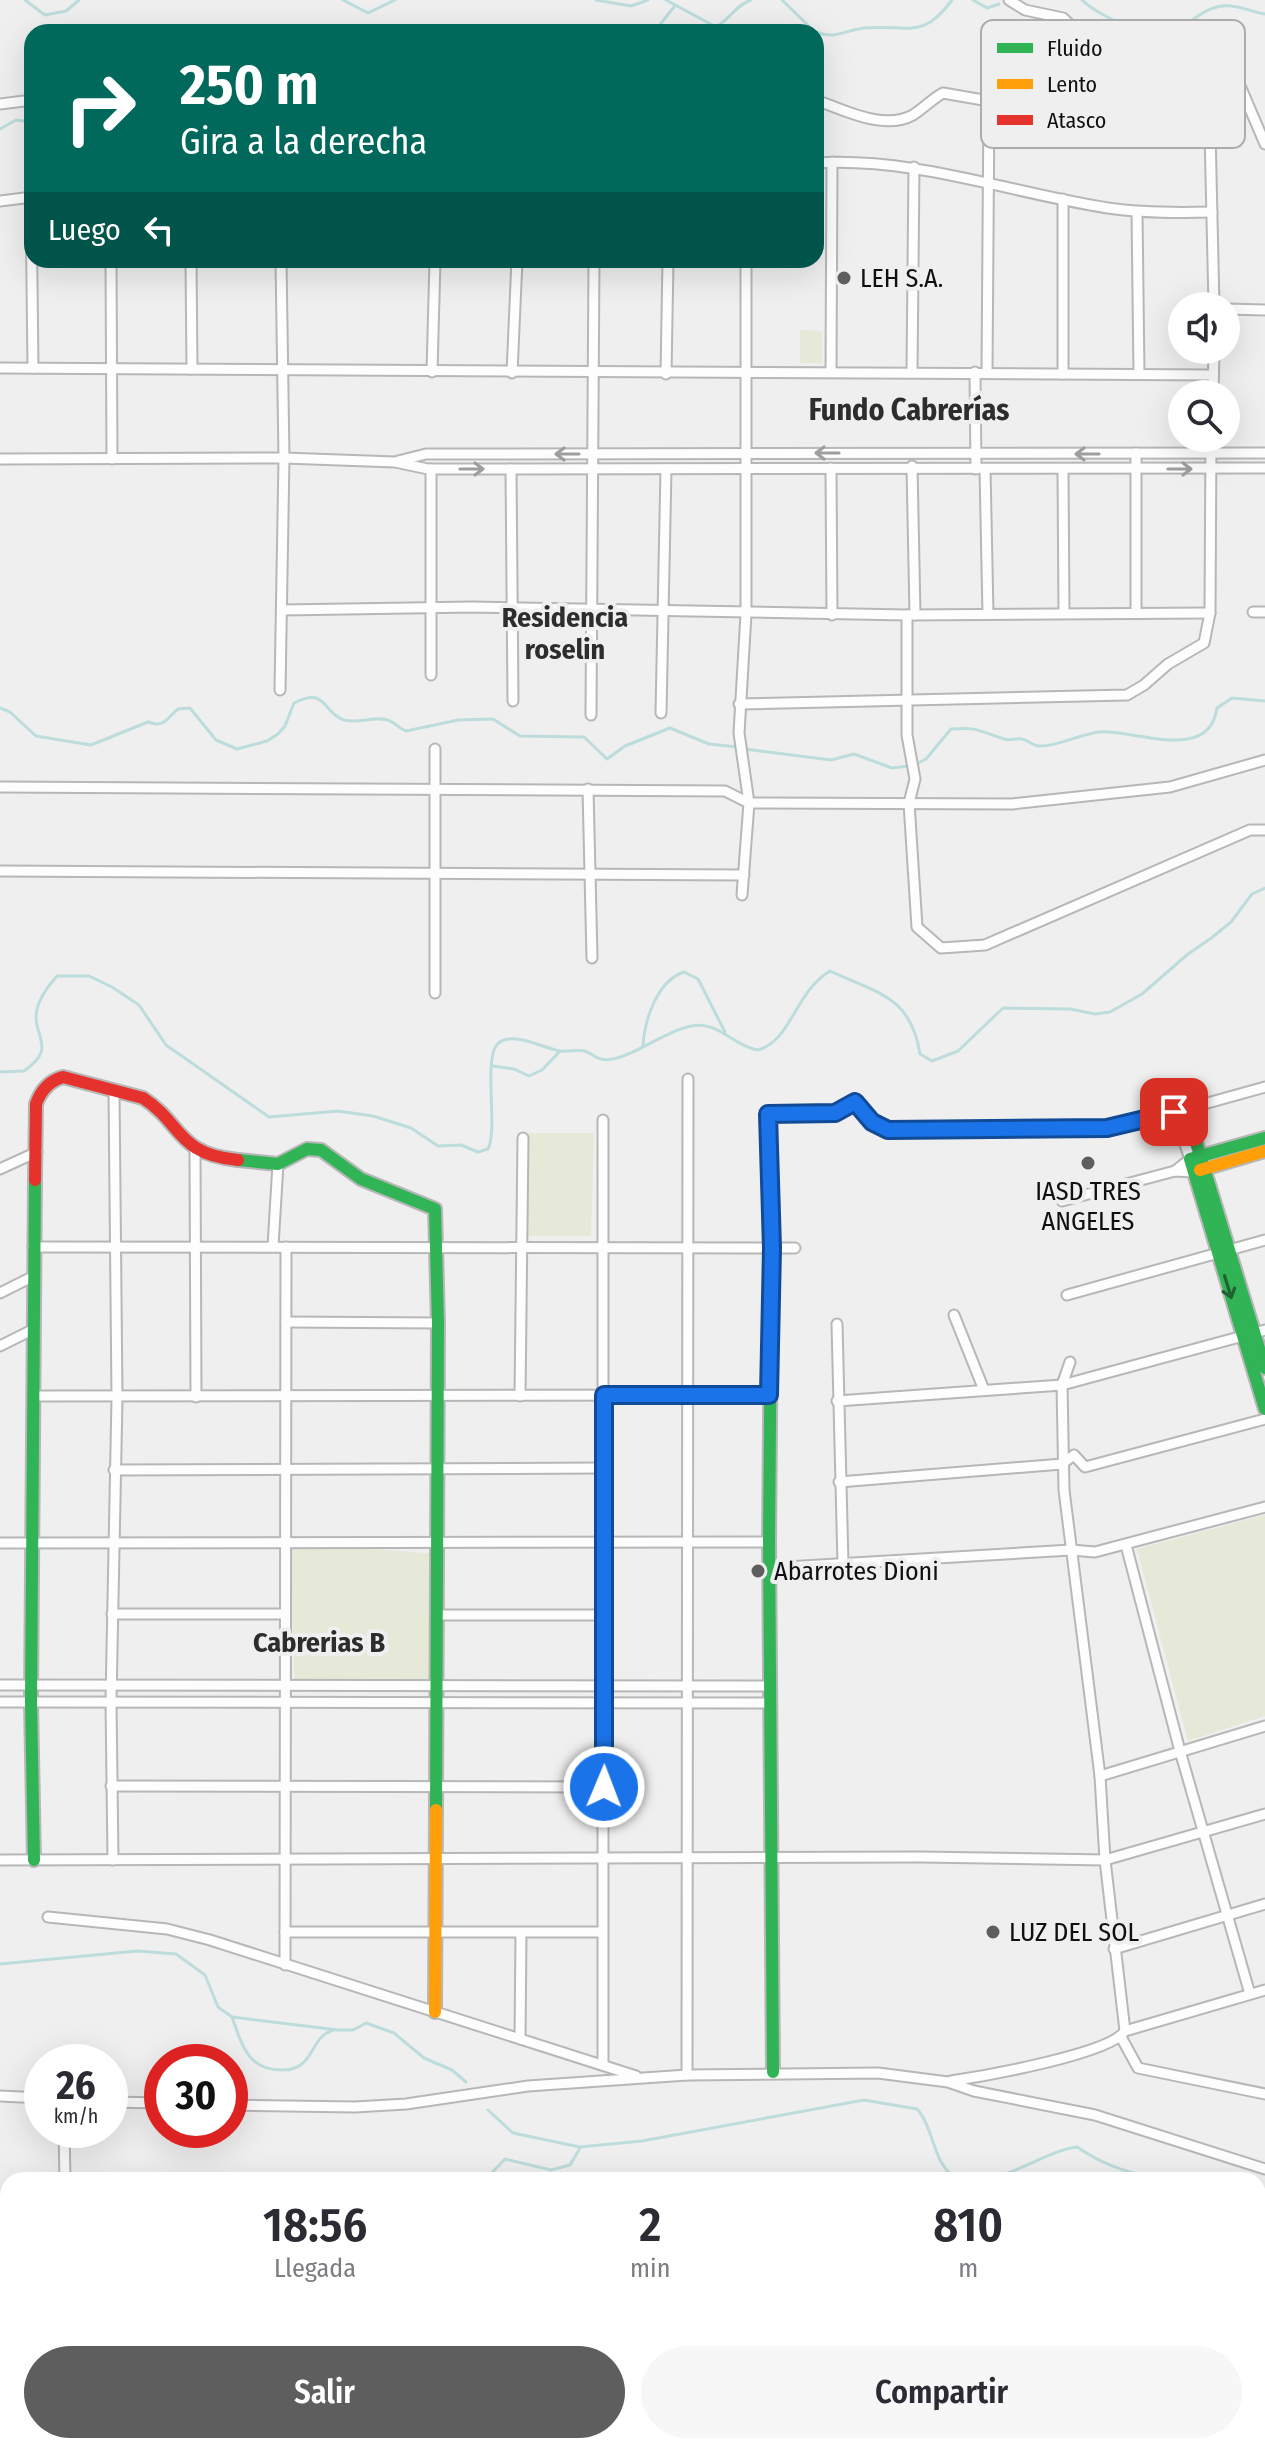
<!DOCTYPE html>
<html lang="es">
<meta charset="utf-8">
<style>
body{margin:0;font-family:"Fira Sans Condensed",sans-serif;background:#f7f7f7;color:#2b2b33;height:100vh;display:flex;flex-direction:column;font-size:30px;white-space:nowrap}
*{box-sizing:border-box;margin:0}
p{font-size:26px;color:#7c7c81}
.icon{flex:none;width:44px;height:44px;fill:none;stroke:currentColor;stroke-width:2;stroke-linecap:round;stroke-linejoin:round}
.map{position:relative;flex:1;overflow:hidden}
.side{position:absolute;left:0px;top:2172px;width:1266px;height:282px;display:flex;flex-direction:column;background:#fff;border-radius:24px 24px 0 0;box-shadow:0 8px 32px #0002}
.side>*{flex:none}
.banner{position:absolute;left:24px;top:24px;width:800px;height:244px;border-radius:24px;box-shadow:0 8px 32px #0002;background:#00695c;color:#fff;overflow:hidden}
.controls{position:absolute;left:1168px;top:292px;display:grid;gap:16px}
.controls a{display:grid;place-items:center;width:72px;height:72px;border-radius:50%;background:#fff;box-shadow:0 8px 32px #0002;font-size:40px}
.speed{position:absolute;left:24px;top:2044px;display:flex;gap:16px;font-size:40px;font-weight:700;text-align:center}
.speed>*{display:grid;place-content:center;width:104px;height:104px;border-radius:50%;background:#fff;box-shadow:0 8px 32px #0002;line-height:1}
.speed small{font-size:20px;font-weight:400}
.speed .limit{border:12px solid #d22;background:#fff;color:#111}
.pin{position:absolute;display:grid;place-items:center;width:68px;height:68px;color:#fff;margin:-34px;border-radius:16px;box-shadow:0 4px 12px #0006}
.me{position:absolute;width:88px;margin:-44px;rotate:1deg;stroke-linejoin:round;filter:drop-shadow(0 0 6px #0008)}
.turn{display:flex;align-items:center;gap:28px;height:168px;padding:0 24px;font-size:36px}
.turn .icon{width:104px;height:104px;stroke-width:2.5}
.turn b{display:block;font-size:56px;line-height:68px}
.then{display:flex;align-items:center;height:76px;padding:0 24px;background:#0003;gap:16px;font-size:30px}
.eta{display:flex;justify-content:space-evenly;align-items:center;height:136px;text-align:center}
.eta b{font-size:48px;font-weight:600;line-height:56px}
.cta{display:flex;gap:16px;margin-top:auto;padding:16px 24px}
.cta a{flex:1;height:92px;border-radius:48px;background:#5e5e5e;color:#fff;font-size:32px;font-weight:600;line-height:92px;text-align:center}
.cta a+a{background:#f7f7f7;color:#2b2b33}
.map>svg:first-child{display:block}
</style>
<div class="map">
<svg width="1265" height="2453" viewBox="0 0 1265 2453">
<rect width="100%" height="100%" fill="#efeff0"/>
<g fill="#e6e8d8">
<path d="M800,330L822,331V363H800Z"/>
<path d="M528,1133H594L591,1236H527Z"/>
<path d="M1265,1515V1716L1188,1741L1137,1549Z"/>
<path d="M289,1542L437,1554L436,1679L295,1686Z"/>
</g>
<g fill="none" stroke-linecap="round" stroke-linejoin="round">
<g stroke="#bddcdc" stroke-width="3">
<path d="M25,0L45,15L66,11L79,0"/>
<path d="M343,0L368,13L395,0"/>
<path d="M596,0L631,6L648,0"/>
<path d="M666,0L716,27C730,19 736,5 751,0"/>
<path d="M782,0L815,32"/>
<path d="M973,0L987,8L999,4"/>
<path d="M1082,0C1097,15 1152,42 1173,32C1190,24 1203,8 1222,6C1237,4 1251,12 1265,14"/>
<path d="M654,32L674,7"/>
<path d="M816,32C835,40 846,30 864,28C908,24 922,41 952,0"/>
<path d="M0,129L16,120L32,122"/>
<path d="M0,708L10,712L36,736L91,745L148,722C165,728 166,719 178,709L190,708L216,740L237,749L267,741L278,734L285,726L294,703C327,686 322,713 344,720C358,724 378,715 390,721C397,724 399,729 406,731L458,720L493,719L520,736L584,737L607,759L625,746L670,728L709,744L738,747"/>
<path d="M745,749L831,760L854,754L892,768L909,766"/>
<path d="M916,764L926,759L951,729C980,727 978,731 1004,739C1009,741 1016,738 1022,739C1028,740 1033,746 1039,746C1057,747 1080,734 1099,732C1135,729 1209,764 1217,708L1232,698L1265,701"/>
<path d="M643,1045C645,1019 657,981 684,972L698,979L725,1032"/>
<path d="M493,1066L514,1069L529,1076L542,1070L560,1051"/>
<path d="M0,1072L24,1071C59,1047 31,1036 37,1009C40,996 48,986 57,976H89L112,987L139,1005L166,1045L269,1117L338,1111L373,1116L411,1128L438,1146L461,1145L478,1152L488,1149C498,1128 484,1064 496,1046C508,1028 545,1049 560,1051C568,1052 577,1049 585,1051C591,1053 595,1058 601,1059C623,1065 663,1031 691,1026C718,1020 733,1046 758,1050C792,1040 794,993 830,971C877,993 911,996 920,1054L932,1061L958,1051L1003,1008L1070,1009L1095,1014L1110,1012L1142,994L1188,954L1210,939L1231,922L1252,894L1265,888"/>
<path d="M0,1964L137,1951L176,1954L205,1975L218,2007L232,2017L338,2030H353L366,2023L394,2033L424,2058L452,2070L466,2082"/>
<path d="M232,2017C242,2045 248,2071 283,2070C292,2070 299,2068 305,2061C316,2049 316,2035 334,2030"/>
<path d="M488,2110L513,2133L580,2147L642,2141L864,2100L917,2109C933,2126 933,2161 952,2175C984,2198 1043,2150 1077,2147C1106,2167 1134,2175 1169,2180"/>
<path d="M485,2180L505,2159L551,2170L570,2165L580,2148"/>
<path d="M1258,2195L1265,2205"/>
<path d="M0,2408L8,2404"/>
</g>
<defs>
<g id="street">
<path d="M1009,0L1025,10L1063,18L1101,54L1127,64L1167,75L1220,68L1241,88L1265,144"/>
<path d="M816,100C844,110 884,131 913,115C924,108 932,99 943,93L989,101"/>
<path d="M0,104L32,100"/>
<path d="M816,163C916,157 1010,193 1108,208C1142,213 1177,213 1212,212"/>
<path d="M31,197L33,368"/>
<path d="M1063,199V374"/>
<path d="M0,201L32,197"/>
<path d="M1137,212L1139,373"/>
<path d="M111,260L112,459"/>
<path d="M191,260L192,369"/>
<path d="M281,261L306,260"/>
<path d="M1226,309L1265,310"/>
<path d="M0,368L1213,375"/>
<path d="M432,372L435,260"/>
<path d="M831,372L832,162"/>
<path d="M912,372L914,167"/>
<path d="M975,372L976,469"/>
<path d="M987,372L989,101C1068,118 1129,130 1210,131L1214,306"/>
<path d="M512,373L517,260"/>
<path d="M666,374L668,260"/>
<path d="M1213,394L1214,350"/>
<path d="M1136,453V613"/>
<path d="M0,459L284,458L395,462L428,469L1265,468"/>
<path d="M398,461L426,454L1265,453"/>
<path d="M912,466L915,615"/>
<path d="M831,468L832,615"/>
<path d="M431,469V675"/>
<path d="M511,469L513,701"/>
<path d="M985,469L988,614"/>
<path d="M1063,469L1064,612"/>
<path d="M282,610L473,607L907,615L1210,613"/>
<path d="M1253,612H1265"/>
<path d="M907,615V735L915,779L909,803L917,927L941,948L985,945L1250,830H1265"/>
<path d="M280,690L284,458L281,260"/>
<path d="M739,704L1127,695L1144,685L1168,664L1204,643L1210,613L1211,438"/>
<path d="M661,713L666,469"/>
<path d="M591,715L594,260"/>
<path d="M0,787L725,791L749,803L1012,804L1170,787L1265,760"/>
<path d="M588,789L592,958"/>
<path d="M0,871L744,875"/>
<path d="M742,895L749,803L739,733L746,614V260"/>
<path d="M435,993V749"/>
<path d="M1186,1109L1265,1087"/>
<path d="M1174,1112L1190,1159L1175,1171"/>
<path d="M603,1120V2065"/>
<path d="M195,1148L196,1397"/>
<path d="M0,1169L37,1152"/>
<path d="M1062,1201L1175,1171L1193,1172"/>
<path d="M273,1246L278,1164"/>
<path d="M33,1247L795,1248"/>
<path d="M0,1293L34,1276"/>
<path d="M1067,1295L1265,1240"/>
<path d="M954,1315L984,1390"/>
<path d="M286,1322L438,1323"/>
<path d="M837,1324L843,1564"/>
<path d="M0,1346L34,1329"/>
<path d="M1070,1362L1062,1385L1064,1490L1100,1776L1105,1860L1125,2031"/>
<path d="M35,1396L769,1395"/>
<path d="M520,1396L523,1138"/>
<path d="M837,1401L1062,1385L1265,1330"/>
<path d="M114,1470L603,1468"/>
<path d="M839,1482L1062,1464L1074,1455L1085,1467L1265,1419"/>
<path d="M0,1543L769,1542"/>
<path d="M1126,1545L1180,1751L1250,1994"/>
<path d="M769,1568L1071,1550L1095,1552L1265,1507"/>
<path d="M112,1614H283"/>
<path d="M436,1615H603"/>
<path d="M0,1685L770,1686"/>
<path d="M0,1702L770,1703"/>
<path d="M1100,1776L1265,1726"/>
<path d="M111,1786L604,1787"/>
<path d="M0,1860L920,1857L1105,1860L1265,1814"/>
<path d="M113,1860L111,1701L117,1398L114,1091"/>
<path d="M48,1917L167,1929L210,1940L636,2076"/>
<path d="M285,1932H602"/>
<path d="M1114,1949L1265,1904"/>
<path d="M285,1965L286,1247"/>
<path d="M1121,2037L1138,2068L1265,2094"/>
<path d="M520,2039L521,1933"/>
<path d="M687,2075L688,1079"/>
<path d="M951,2081C984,2076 1110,2054 1125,2031L1265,1990"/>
<path d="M0,2096L42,2098"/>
<path d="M110,2102L162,2103"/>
<path d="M230,2105L355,2107L406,2104L528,2086L687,2075L878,2073L948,2082L974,2091L1095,2115L1265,2169"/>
<path d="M64,2130L65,2180"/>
<path d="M0,2273H8"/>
<path d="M0,2378L8,2374"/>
</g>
<g id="fast">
<path d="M1089,1128H1107L1186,1109L1265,1368"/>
<path d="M1265,1138L1190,1159L1265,1409"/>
<path d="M238,1160L278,1164L307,1149L321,1150L361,1179L435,1209L438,1323L436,1810"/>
<path d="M771,1305L769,1542L773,2072"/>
<path d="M34,1860L31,1702L35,1180"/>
</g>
<g id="slow">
<path d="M1200,1170L1265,1151"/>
<path d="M771,1305L768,1114L835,1113L855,1102L872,1122L888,1130L1089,1128"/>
<path d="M435,2012L436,1810"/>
</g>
<path id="jam" d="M35,1180L36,1104C41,1090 49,1081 63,1077L143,1098C183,1124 176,1154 238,1160"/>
</defs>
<use href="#street" stroke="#b7b7b8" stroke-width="13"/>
<use href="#fast" stroke="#b7b7b8" stroke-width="16"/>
<use href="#slow" stroke="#b7b7b8" stroke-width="16"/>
<use href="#jam" stroke="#b7b7b8" stroke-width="16"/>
<use href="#street" stroke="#fdfdfd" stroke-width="9"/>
<use href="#fast" stroke="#30b455" stroke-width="12"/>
<use href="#slow" stroke="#ff9f0a" stroke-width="12"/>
<use href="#jam" stroke="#e5322d" stroke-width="12"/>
</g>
<defs><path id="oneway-shaft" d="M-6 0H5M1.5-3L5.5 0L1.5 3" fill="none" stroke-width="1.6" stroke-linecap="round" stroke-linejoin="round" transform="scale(2)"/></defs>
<g stroke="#9e9e9e">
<use href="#oneway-shaft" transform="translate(827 453) rotate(-180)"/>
<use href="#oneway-shaft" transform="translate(567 454) rotate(180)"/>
<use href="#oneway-shaft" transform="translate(1087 454) rotate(180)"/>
<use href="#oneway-shaft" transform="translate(472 469)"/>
<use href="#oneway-shaft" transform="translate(1180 469)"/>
</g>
<use stroke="#206232" href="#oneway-shaft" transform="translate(1228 1287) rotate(73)"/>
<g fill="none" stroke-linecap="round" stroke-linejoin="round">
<defs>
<path id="route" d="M604,1787V1395H769L772,1248L768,1114L835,1113L855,1102L872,1122L888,1130L1107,1128L1174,1112"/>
</defs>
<use href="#route" stroke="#114b97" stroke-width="20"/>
<use href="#route" stroke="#1a73e8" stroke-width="14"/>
</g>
<g fill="#5e5e5e" stroke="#efeff0" stroke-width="3">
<circle cx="844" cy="278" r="8"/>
<circle cx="1088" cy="1163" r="8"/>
<circle cx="758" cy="1571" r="8"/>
<circle cx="993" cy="1932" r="8"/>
</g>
<g text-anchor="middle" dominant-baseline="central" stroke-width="8" stroke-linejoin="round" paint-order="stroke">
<g font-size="26" fill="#101010" stroke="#efeff0" text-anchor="start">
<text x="860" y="278">LEH S.A.</text>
<text x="1088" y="1191" text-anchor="middle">IASD TRES<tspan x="1088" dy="30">ANGELES</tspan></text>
<text x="774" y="1571">Abarrotes Dioni</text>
<text x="1009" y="1932">LUZ DEL SOL</text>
</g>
<g font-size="28" font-weight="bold" fill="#2d2d2e" stroke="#efeff0">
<text x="565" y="617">Residencia<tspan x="565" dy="32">roselin</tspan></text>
<text x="319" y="1642">Cabrerias B</text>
</g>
<g font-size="30" font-weight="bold" fill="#2d2d2e" stroke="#efeff0">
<text x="909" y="410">Fundo Cabrerías</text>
</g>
</g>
<rect x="981" y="20" width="264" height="128" rx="12" fill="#efeff0" stroke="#acacad" stroke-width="2"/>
<rect x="997" y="43" width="36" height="10" fill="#30b455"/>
<rect x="997" y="79" width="36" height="10" fill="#ff9f0a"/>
<rect x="997" y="115" width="36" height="10" fill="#e5322d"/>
<g font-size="22" fill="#101010">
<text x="1047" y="56">Fluido</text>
<text x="1047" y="92">Lento</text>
<text x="1047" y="128">Atasco</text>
</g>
</svg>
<div class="controls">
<a><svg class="icon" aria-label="sound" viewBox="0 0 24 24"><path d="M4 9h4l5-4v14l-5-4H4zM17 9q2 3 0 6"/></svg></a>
<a><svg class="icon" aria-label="search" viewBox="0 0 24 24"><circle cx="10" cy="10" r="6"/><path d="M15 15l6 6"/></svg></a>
</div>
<div class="speed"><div>26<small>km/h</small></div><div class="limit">30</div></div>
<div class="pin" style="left:1174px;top:1112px;background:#d93025"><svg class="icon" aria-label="arrive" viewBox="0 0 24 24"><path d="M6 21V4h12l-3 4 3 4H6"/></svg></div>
<svg class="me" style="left:604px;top:1787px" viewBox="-20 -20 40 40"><circle r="17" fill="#1a73e8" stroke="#fff" stroke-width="3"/><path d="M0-11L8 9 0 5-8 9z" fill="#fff"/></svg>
<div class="banner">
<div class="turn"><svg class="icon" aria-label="right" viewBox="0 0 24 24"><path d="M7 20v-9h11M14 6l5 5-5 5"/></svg><div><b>250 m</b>Gira a la derecha</div></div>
<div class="then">Luego<svg class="icon" aria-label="left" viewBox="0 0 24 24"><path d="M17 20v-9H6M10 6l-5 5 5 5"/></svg></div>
</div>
<section class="side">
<div class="eta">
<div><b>18:56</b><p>Llegada</p></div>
<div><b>2</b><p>min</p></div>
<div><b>810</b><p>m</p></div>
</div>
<div class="cta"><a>Salir</a><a>Compartir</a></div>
</section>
</div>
